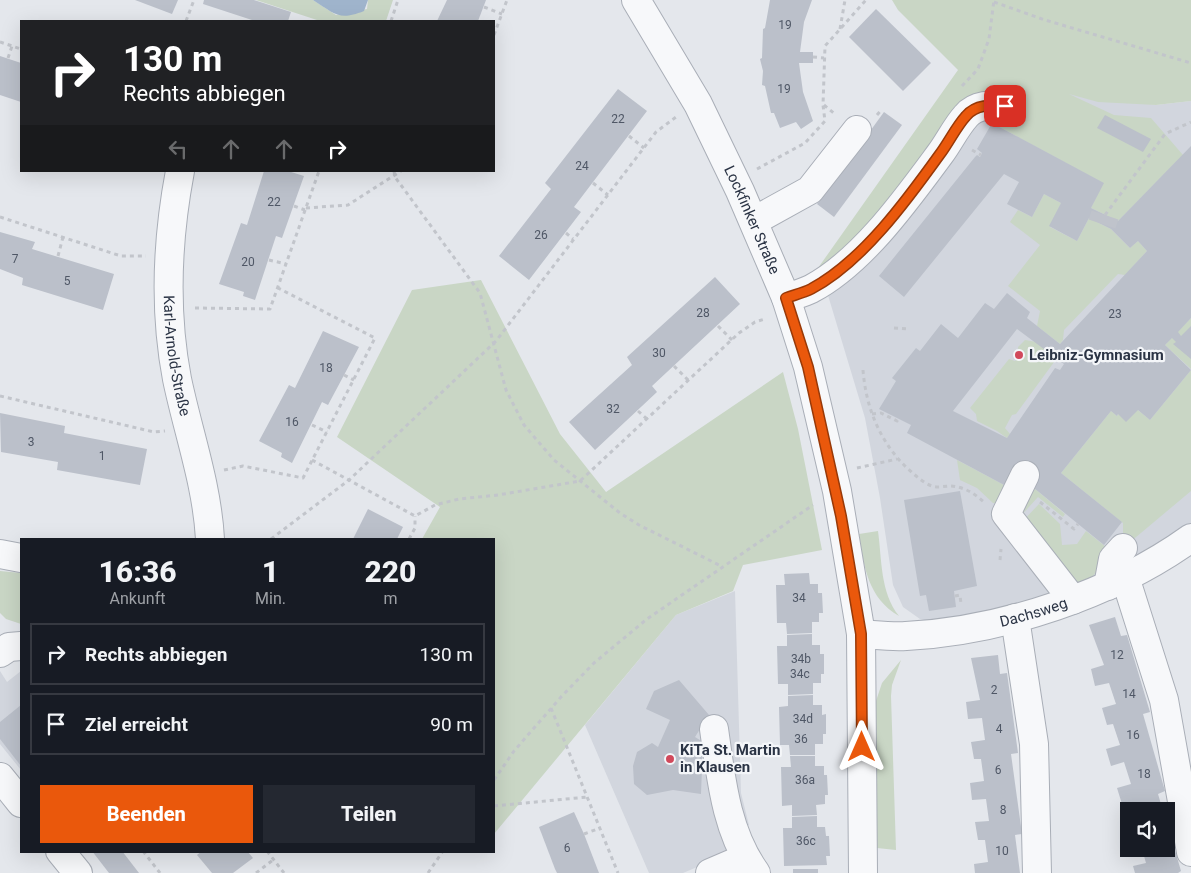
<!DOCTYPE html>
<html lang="de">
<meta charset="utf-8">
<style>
body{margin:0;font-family:Roboto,sans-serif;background:#242831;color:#f1f3f6;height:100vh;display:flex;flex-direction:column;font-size:19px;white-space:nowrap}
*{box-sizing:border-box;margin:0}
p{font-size:16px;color:#9ea1a6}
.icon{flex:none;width:28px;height:28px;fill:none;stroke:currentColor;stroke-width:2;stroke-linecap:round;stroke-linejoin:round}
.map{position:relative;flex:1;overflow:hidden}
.sheet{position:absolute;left:20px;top:538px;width:475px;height:315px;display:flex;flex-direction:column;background:#171b24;border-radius:0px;box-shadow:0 5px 20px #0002}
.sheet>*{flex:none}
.hud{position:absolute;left:20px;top:20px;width:475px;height:152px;border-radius:0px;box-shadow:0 5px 20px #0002;background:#202124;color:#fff;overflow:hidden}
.fabs{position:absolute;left:1120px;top:802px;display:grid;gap:10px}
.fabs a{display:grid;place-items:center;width:55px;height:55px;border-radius:0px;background:#171b24;box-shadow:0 5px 20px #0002;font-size:25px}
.pin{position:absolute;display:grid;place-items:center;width:42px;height:42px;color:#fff;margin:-21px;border-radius:10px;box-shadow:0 2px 8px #0006}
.me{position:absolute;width:55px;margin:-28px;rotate:0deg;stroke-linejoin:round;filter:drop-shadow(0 0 4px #0008)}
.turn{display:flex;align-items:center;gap:18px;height:105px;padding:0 20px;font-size:22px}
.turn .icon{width:65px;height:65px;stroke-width:2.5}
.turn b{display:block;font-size:35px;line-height:42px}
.lanes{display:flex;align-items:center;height:48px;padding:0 20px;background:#0003;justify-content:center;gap:25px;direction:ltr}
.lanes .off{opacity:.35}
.eta{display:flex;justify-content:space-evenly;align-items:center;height:85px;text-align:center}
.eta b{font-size:30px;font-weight:800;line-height:35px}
.action{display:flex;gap:10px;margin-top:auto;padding:10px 20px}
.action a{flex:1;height:58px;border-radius:0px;background:#ea580c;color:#fff;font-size:20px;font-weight:800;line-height:58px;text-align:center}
.action a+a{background:#242831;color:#f1f3f6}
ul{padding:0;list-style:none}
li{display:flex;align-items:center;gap:15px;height:62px;margin:0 10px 8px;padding:0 10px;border:2px solid #363941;border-radius:0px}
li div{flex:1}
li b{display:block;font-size:19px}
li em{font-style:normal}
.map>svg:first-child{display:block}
</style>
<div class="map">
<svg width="1191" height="873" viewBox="0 0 1191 873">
<rect width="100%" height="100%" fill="#e4e7ec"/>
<g fill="#d2d6de">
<path d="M1051,88L1156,105L1191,101V523L1164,543L1103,576L1012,607L933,622L920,619L903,607L893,585L880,498L865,418L827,292L962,130Z"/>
<path d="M735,591L741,793L749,825L727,835L728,850L721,857L683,873H649L585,725L676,615Z"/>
<path d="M0,671L7,682L21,671V770L0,744Z"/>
</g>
<g fill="#c9d6c5">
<path d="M256,0H313L336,15L367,9L368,0H393L386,21H320Z"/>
<path d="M892,0H1191V101L1156,105L1098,102L1069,94L1114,115L1151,118L1183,155L1118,221L1091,208L1103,183L992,123L1005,106L962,130L890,228L818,268L958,70L898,10Z"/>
<path d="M1044,194L1061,203L1050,227L1077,241L1089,218L1111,229L1130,248L1138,241L1147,251L1125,275L1118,274L1064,330L1063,340L1060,344L1037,326L1040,311L1008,286L1040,245L1010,222L1018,210L1032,217Z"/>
<path d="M481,280L560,434L606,492L783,372L798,429L822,550L743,565L733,591L676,615L494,834V539H422L440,507L337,437L412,290Z"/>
<path d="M1191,318V369L1165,345Z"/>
<path d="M1025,340L1037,342L1057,358L1016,414L1012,415L1005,428L1010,434L1007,438L997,431L977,421L976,414L970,408L1009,359L1015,361L1019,357L1018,347Z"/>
<path d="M1191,370V491L1123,548V523L1061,473L1111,411L1117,416L1128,402L1150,420Z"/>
<path d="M957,460L1006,486L998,504L993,503L977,488L960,480Z"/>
<path d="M1029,484L1065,514L1063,517L1038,497L1018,519Z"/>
<path d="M1039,504L1060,524L1062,545L1077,544L1086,531L1111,551L1091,579L1070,586L1021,523Z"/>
<path d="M878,531C882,560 880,592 899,616C868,598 864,567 859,534Z"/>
<path d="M0,571L21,573V624L6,619L0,613Z"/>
<path d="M901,660L892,685L891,696L896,850L877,848L875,704L882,683Z"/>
</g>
<path fill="#9fb4cc" d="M313,0H368L364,11C339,21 335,14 313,0Z"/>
<g fill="#bbc0ca" fill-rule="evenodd">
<path d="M135,0H178L172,14Z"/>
<path d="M204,0H254L291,12L288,21H255L203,4Z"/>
<path d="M447,0H486L478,21H437Z"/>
<path d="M770,0H812L804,22L800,52H813V63H799L803,92L813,121L801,129L796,122L780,128L774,113H771L765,86L762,85L763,71L760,59L762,58L763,29L765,28Z"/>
<path d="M876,9L931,63L903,91L849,37Z"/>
<path d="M0,56L21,63V102L0,95Z"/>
<path d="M618,89L647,111L574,207L581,212L529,280L499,256L551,189L545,183Z"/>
<path d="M884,112L902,125L834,217L817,204Z"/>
<path d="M1105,115L1151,139L1143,152L1097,128Z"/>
<path d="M992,123L1104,183L1091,208L1118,221L1191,146V318L1178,332L1181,336L1191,326V359L1173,344L1176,342L1172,338L1165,345L1191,370L1150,420L1138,410L1126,422L1118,414L1117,416L1111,411L1061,473L1122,522L1104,545L1029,484L1006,486L907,433L911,425L879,409L896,381L892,378L916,348L920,351L941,324L958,338L985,303L994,309L1007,293L1030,312L1027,318L1060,344L1147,251L1138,241L1130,248L1111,229L1089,218L1077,241L1049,226L1061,203L1044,194L1032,217L1007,204L1019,182L1004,174L904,297L879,276L975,157L977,155L980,157L982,153L977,149ZM1017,329L1064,364L1060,370L1055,368L1007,438L953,411Z"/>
<path d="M264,171H288L304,176L282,238L276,236L255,300L243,296L244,292L219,284L241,223L247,225Z"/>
<path d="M0,232L35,242L32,249L114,274L103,310L22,285L23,278L0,269Z"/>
<path d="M715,277L740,304L652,386L657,392L595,450L569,422L632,365L627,357Z"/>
<path d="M323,331L359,347L328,405L322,402L292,463L281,457L282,453L259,441L289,385L295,388Z"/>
<path d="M0,413L65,426L64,433L147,449L140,485L57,470L58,462L1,452Z"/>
<path d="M960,491L977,586L954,591L956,607L929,611L926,595L920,596L904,500Z"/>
<path d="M368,509L403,527L397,539H353Z"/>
<path d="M809,573L810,584H818V593H822L823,613H819V622H812V633L787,634L786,623H777L776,585H785L784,574Z"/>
<path d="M1115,617L1121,636L1127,635L1150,712L1143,714L1165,791L1158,794L1163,811H1131L1129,803L1122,804L1117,788L1131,784L1124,762L1111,766L1106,749L1120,745L1113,724L1107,725L1102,708L1116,704L1109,683L1095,686L1091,669L1104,665L1089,625Z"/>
<path d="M812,634V645H820V654H824V674H821V683H813V694L788,695V684H778L777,646H787V635Z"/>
<path d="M998,655L1000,674L1007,673L1018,753L1011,754L1022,834L1015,835L1020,873H975L974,864L988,862L985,840H978L975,822L989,821L986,799L972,800L970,783L984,781L981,759H974L971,742L985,740L982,718L968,719L966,702L980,700L971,658Z"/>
<path d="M679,680L709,715L695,737L703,742L701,794L673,790L647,795L634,784L633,766L637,752L652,743L658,747L670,720L646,709L654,691Z"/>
<path d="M813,695V705H822V715L826,714V734H823V744H815V755H790L789,745H780L779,707L788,706V696Z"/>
<path d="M21,705V766L0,739V722Z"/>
<path d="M790,756H815V766H824V775H827L828,795H825V804L816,805L817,815L792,816V805L782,806L781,767H791Z"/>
<path d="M574,812L584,834L599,873H557L555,869L539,827Z"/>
<path d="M817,816V827H825L826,836H829L830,856H826L827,865L784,866L783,828H792V817Z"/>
<path d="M1167,823L1181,871L1178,873H1135L1133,866L1146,863L1142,849H1166Z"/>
<path d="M1129,826V844L1126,845L1121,828Z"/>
<path d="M92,851H122L139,873H109Z"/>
<path d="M202,851H247L253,858L233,873H212L197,855Z"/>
<rect x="793" y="869" width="25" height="4"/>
</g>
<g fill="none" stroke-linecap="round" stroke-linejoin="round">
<path stroke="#bfc3cb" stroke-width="28" stroke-dasharray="28 14" stroke-linecap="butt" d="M1102,224L1105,215"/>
<defs>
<g id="minor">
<path id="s1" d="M636,0L698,104L740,191L786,298L808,367L837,491L861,634L863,873"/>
<path id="s2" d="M180,171C167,240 164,311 177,379C188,432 207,484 210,539"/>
<path d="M754,221L810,190L857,130"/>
<path d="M786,298C794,295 803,293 811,289C862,262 906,200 940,154C949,142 956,127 966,116C976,104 991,105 1005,106"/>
<path d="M1025,475L1006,514L1073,600"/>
<path d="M0,554L21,558"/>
<path d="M1125,577L1164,700L1191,852"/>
<path d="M1108,586L1113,559L1123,548"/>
<path d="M1015,618L1034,744L1037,873"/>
<path id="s3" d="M861,634C876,635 892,637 906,636C1003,631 1113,594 1191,538"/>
<path d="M0,653L9,647L21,646"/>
<path d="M714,729C721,778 726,832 756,873"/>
<path d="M0,777L21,803"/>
<path d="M60,851L78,873"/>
<path d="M710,873L745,858"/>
</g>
</defs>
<use href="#minor" stroke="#a9aeb7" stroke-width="30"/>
<g stroke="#c2c5cb" stroke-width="3" stroke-dasharray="4 4" stroke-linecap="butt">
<path d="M994,2L1045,20L1191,63"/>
<path d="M484,7L502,14"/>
<path d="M186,21L194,0"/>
<path d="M391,21L398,0"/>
<path d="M840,29L845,0"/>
<path d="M494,35L507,0"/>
<path d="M0,42L21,49"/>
<path d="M813,57L824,58"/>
<path d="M8,58L12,46"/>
<path d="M962,86L978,69L989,39L994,0"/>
<path d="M824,105L836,115"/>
<path d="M877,115L882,109"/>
<path d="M629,136L644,148"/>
<path d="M972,150L981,155"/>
<path d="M757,169L805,143L825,121L823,105L825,46L866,0"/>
<path d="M394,171L395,177L480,293L506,390L524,425L554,460L620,513L639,525L721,566"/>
<path d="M593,183L608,195"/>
<path d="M294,206L305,210"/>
<path d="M306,208L348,205L401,171"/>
<path d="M1105,215L1165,134L1191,122"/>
<path d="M0,217L121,256H146"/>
<path d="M566,233L573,239"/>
<path d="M58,256L63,237"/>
<path d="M269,260L286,264"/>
<path d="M195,308L270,309L319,171"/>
<path d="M718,326L732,340"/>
<path d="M894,328L909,329"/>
<path d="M674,366L689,381"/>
<path d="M863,370C866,408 880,442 907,468C915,475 923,483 932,486C938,488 945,486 951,486C965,487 975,494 985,503"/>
<path d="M344,375L354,380"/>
<path d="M0,396L154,432L165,431"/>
<path d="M638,411L647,419"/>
<path d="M872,414L881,413L897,421L898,419"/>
<path d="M312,425L327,432"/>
<path d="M312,460L415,516L435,505L459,499L498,495L580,481L739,333L755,322L765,319"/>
<path d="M857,468L897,459"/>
<path d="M224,470L243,466L303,478L375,338L278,288"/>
<path d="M1040,502L1074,529L1078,524"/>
<path d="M271,539L349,480L496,341L656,132L676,117"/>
<path d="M409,539L415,528V516"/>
<path d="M1000,560L1001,549"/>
<path d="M955,596L960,595L961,604"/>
<path d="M551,708L618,873"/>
<path d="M494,780L514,751L561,697L594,663L647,619L813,505"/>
<path d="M494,806L587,797"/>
<path d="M584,834L600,828"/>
<path d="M143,851L160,873"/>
<path d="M267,851L284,873"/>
<path d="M256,873L273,860"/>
<path d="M428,873L443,851"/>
</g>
<use href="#minor" stroke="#f7f8fa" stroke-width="28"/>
</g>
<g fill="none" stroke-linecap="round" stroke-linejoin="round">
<defs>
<path id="route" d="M862,747L861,634L841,516L808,367L786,298C794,295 803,293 811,289C862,262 907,200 940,154C949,142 956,127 966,116C976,104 991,105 1005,106"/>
</defs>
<use href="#route" stroke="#983908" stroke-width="12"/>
<use href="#route" stroke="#ea580c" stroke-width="9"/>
</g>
<g fill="#d1495b" stroke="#f4f6f9" stroke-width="2">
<circle cx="1019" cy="355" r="5"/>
<circle cx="670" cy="759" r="5"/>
</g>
<g text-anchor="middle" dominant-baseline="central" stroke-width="4.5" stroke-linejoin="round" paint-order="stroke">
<g font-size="12" fill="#4f5766">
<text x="785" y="25">19</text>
<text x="784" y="89">19</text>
<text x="618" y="119">22</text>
<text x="582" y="166">24</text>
<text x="274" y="202">22</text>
<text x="541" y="235">26</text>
<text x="15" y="259">7</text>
<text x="248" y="262">20</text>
<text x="67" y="281">5</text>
<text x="703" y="313">28</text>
<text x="1115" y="314">23</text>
<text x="659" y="353">30</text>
<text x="326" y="368">18</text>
<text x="613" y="409">32</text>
<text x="292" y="422">16</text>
<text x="31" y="442">3</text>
<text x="102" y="456">1</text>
<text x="799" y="598">34</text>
<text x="1117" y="655">12</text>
<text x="801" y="659">34b</text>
<text x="800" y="674">34c</text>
<text x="994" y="690">2</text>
<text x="1129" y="694">14</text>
<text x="803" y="719">34d</text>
<text x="999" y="729">4</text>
<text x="1133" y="735">16</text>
<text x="801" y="739">36</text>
<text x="998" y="770">6</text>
<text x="1144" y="774">18</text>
<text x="805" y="780">36a</text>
<text x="1003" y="810">8</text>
<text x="806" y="841">36c</text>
<text x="567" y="848">6</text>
<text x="1002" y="851">10</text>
</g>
<g font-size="15" fill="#2b3445" stroke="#f4f6f9">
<text stroke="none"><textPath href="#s1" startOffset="249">Lockfinker Straße</textPath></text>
<text stroke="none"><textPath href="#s2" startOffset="186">Karl-Arnold-Straße</textPath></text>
<text stroke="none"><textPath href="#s3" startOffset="175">Dachsweg</textPath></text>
</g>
<g font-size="15" font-weight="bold" fill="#2b3445" stroke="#f4f6f9" text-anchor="start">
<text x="1029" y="355">Leibniz-Gymnasium</text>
<text x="680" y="750">KiTa St. Martin<tspan x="680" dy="17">in Klausen</tspan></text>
</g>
</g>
</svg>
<div class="fabs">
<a><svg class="icon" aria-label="sound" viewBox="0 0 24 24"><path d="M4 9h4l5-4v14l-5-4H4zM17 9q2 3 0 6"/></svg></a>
</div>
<div class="pin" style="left:1005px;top:106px;background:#d93025"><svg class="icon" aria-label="arrive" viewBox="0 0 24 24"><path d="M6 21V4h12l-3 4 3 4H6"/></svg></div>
<svg class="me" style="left:862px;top:747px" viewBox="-20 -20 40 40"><path d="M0-17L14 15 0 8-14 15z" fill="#ea580c" stroke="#fff" stroke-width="4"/></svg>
<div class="hud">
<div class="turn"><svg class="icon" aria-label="right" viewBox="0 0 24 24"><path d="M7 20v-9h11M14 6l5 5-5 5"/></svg><div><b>130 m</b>Rechts abbiegen</div></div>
<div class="lanes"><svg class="icon off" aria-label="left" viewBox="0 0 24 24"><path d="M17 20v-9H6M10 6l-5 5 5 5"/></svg><svg class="icon off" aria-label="ahead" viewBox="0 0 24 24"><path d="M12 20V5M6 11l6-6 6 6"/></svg><svg class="icon off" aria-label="ahead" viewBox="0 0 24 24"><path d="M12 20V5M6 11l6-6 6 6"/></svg><svg class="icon" aria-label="right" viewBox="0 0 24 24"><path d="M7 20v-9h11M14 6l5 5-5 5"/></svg></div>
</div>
<section class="sheet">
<div class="eta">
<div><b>16:36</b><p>Ankunft</p></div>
<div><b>1</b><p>Min.</p></div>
<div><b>220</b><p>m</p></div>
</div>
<ul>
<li><svg class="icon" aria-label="right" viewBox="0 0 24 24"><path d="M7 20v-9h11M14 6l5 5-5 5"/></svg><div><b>Rechts abbiegen</b></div><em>130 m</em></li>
<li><svg class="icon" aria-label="arrive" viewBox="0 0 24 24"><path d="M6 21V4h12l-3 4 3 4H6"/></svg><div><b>Ziel erreicht</b></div><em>90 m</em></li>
</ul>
<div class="action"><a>Beenden</a><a>Teilen</a></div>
</section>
</div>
